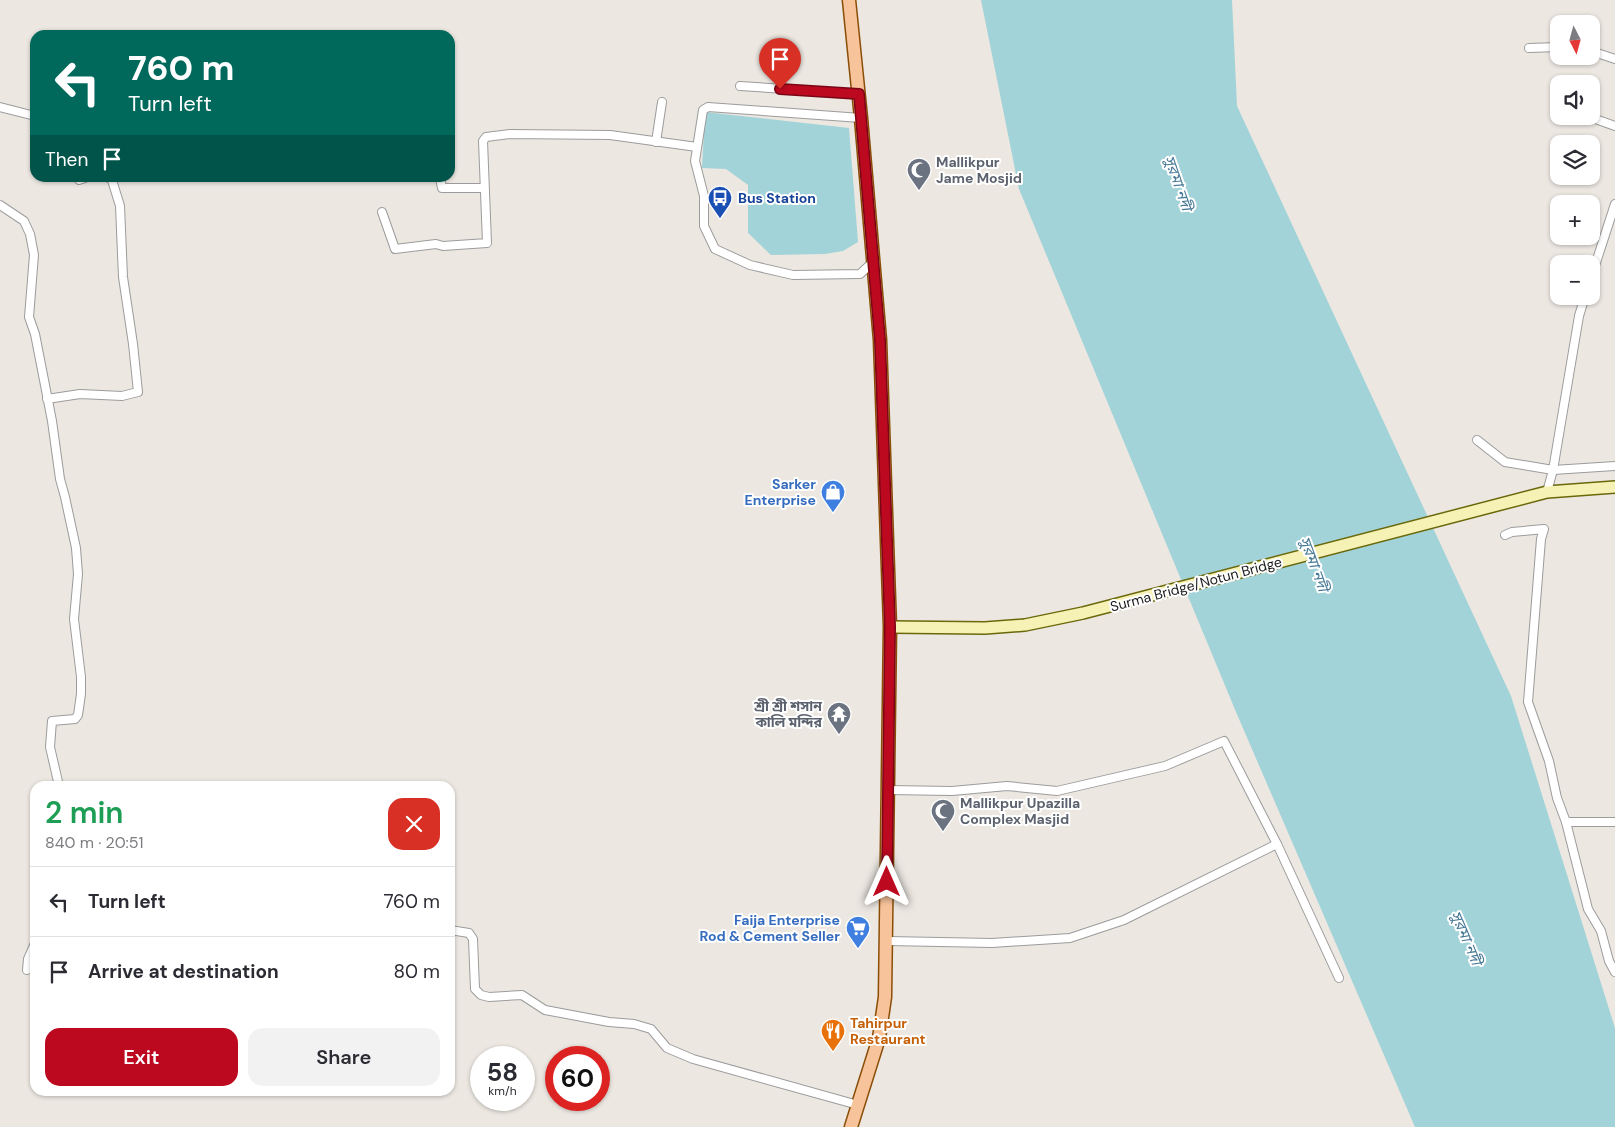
<!DOCTYPE html>
<meta charset="utf-8">
<style>
body{margin:0;font-family:"DM Sans","Noto Sans Bengali",sans-serif;background:#f2f2f3;color:#2b2b33;height:100vh;display:flex;flex-direction:column;font-size:19px;white-space:nowrap}
*{box-sizing:border-box;margin:0}
p{font-size:16px;color:#7c7c81}
.icon{flex:none;width:28px;height:28px;fill:none;stroke:currentColor;stroke-width:2;stroke-linecap:round;stroke-linejoin:round}
.map{position:relative;flex:1;overflow:hidden}
.details{position:absolute;left:30px;top:781px;width:425px;height:315px;display:flex;flex-direction:column;background:#fff;border-radius:15px;box-shadow:0 1px 4px #0004}
.details>*{flex:none}
.hud{position:absolute;left:30px;top:30px;width:425px;height:152px;border-radius:15px;box-shadow:0 1px 4px #0004;background:#00695c;color:#fff;overflow:hidden}
.needle{width:32px;rotate:174deg}
.fabs{position:absolute;left:1550px;top:15px;display:grid;gap:10px}
.fabs a{display:grid;place-items:center;width:50px;height:50px;border-radius:10px;background:#fff;box-shadow:0 1px 4px #0004;font-size:25px}
.speed{position:absolute;left:470px;top:1046px;display:flex;gap:10px;font-size:25px;font-weight:700;text-align:center}
.speed>*{display:grid;place-content:center;width:65px;height:65px;border-radius:50%;background:#fff;box-shadow:0 1px 4px #0004;line-height:1}
.speed small{font-size:12px;font-weight:400}
.speed .limit{border:8px solid #d22;background:#fff;color:#111}
.pin{position:absolute;display:grid;place-items:center;width:42px;height:42px;color:#fff;margin:-51px -21px;border-radius:50% 50% 50% 0;rotate:-45deg;box-shadow:0 0 5px #0007}
.pin .icon{rotate:45deg}
.me{position:absolute;width:55px;margin:-28px;rotate:0deg;stroke-linejoin:round;filter:drop-shadow(0 0 4px #0008)}
.turn{display:flex;align-items:center;gap:18px;height:105px;padding:0 15px;font-size:22px}
.turn .icon{width:65px;height:65px;stroke-width:2.5}
.turn b{display:block;font-size:35px;line-height:42px}
.then{display:flex;align-items:center;height:48px;padding:0 15px;background:#0003;gap:10px;font-size:19px}
.round{display:grid;place-items:center;flex:none;width:52px;height:52px;border-radius:15px;background:#f2f2f3}
.summary{display:flex;align-items:center;justify-content:space-between;height:85px;padding:0 15px}
h1{font-size:30px;font-weight:600;line-height:38px;color:#1e9e55}
.cta{display:flex;gap:10px;margin-top:auto;padding:10px 15px}
.cta a{flex:1;height:58px;border-radius:15px;background:#bc0920;color:#fff;font-size:20px;font-weight:600;line-height:58px;text-align:center}
.cta a+a{background:#f2f2f3;color:#2b2b33}
ul{padding:0;list-style:none}
li{display:flex;align-items:center;gap:15px;height:70px;padding:0 15px;border-top:1px solid #e1e1e2}
li div{flex:1}
li b{display:block;font-size:19px}
li em{font-style:normal}
.map>svg:first-child{display:block}
</style>
<div class="map">
<svg width="1615" height="1127" viewBox="0 0 1615 1127">
<rect width="100%" height="100%" fill="#ece7e1"/>
<g fill="#a2d3d8">
<path d="M981,0H1232L1237,106L1511,696L1615,1028V1127H1415L1236,712L1019,189Z"/>
<path d="M705,112L849,128L858,242L843,251L825,254L771,255L748,233V185L726,169L702,168Z"/>
</g>
<g fill="none" stroke-linecap="round" stroke-linejoin="round">
<defs>
<g id="street">
<path d="M1529,48L1559,47"/>
<path d="M1591,51L1615,59"/>
<path d="M740,86L859,94"/>
<path d="M1555,105L1559,106"/>
<path d="M0,107L35,116"/>
<path d="M1587,116L1615,126"/>
<path d="M861,118L708,107L703,110L695,161L704,196V226L715,249L750,265L793,275L860,274L873,262"/>
<path d="M656,142L662,102"/>
<path d="M440,178L442,188H484"/>
<path d="M79,180L85,178"/>
<path d="M0,205L24,221L30,234L34,255L29,317L35,334L52,421L60,479L65,497L76,548L78,574L74,619L81,677V694L78,715L75,719L52,721L50,747L59,786"/>
<path d="M382,212L395,249L436,244L443,246L487,243L483,141L486,137L510,134L610,135L697,147"/>
<path d="M1591,278L1615,204"/>
<path d="M47,399L80,394L122,396L138,392L133,344L123,277L120,206L112,180L109,178"/>
<path d="M1477,440L1505,462L1553,470L1615,466"/>
<path d="M1547,492L1553,470L1579,316L1585,296"/>
<path d="M1505,535L1512,532L1544,529L1541,539L1528,702L1549,761L1557,798L1566,822L1588,909L1601,931L1609,961L1615,972"/>
<path d="M888,790L952,791L1007,786L1057,791L1165,766L1224,741L1277,844L1339,978"/>
<path d="M1566,822H1615"/>
<path d="M450,930L469,933L473,939L475,989L481,995L489,997L522,995L545,1010L609,1022L634,1024L651,1029L667,1048L693,1059L858,1105"/>
<path d="M887,941L992,943L1070,938L1124,920L1277,844"/>
<path d="M27,970L28,959L35,943"/>
</g>
<path id="secondary" d="M890,627L985,628L1025,625L1083,613L1547,492L1615,487"/>
<path id="primary" d="M849,0L861,118L880,340L890,627L885,997L879,1038L851,1127"/>
</defs>
<use href="#street" stroke="#9c9c9c" stroke-width="10"/>
<use href="#secondary" stroke="#6a680a" stroke-width="14"/>
<use href="#primary" stroke="#8b4e07" stroke-width="15"/>
<use href="#street" stroke="#fff" stroke-width="8"/>
<use href="#secondary" stroke="#f6f1b5" stroke-width="11"/>
<use href="#primary" stroke="#f7c39b" stroke-width="12"/>
</g>
<g fill="none" stroke-linecap="round" stroke-linejoin="round">
<defs>
<path id="route" d="M780,89L859,94L880,340L890,627L887,882"/>
</defs>
<use href="#route" stroke="#7a0615" stroke-width="12"/>
<use href="#route" stroke="#bc0920" stroke-width="9"/>
</g>
<defs>
<symbol id="mosque-pin" viewBox="-11 -11 22 30"><path d="M0 17L-7.5 6A9.5 9.5 0 1 1 7.5 6Z" fill="#6b7280" stroke="#fff"/><path d="M3.5-4.9A6 6 0 1 0 3.5 4.9A5 5 0 1 1 3.5-4.9Z" fill="#fff"/></symbol>
<symbol id="bus-pin" viewBox="-11 -11 22 30"><path d="M0 17L-7.5 6A9.5 9.5 0 1 1 7.5 6Z" fill="#1a4fb4" stroke="#fff"/><path d="M-5-6H5V4H4V6H2V4H-2V6H-4V4H-5ZM-3.5-4V0h7V-4ZM-3.5 1.2v1.5H-2V1.2ZM2 1.2v1.5H3.5V1.2Z" fill="#fff"/></symbol>
<symbol id="shop-pin" viewBox="-11 -11 22 30"><path d="M0 17L-7.5 6A9.5 9.5 0 1 1 7.5 6Z" fill="#3f7fe0" stroke="#fff"/><path d="M-5-2.5h2.3a2.7 3.5 0 0 1 5.4 0H5L5.5 6h-11ZM-1.5-2.5h3a1.5 2.3 0 0 0-3 0Z" fill="#fff"/></symbol>
<symbol id="temple-pin" viewBox="-11 -11 22 30"><path d="M0 17L-7.5 6A9.5 9.5 0 1 1 7.5 6Z" fill="#6b7280" stroke="#fff"/><path d="M0-6L5-2H3V0L6.5 2.5H4V6H1.5V3h-3V6H-4V2.5H-6.5L-3 0V-2H-5Z" fill="#fff"/></symbol>
<symbol id="supermarket-pin" viewBox="-11 -11 22 30"><path d="M0 17L-7.5 6A9.5 9.5 0 1 1 7.5 6Z" fill="#3f7fe0" stroke="#fff"/><path d="M-6-5.5h2.5l.6 2H6L4.5 2H-2.5L-4.4-4H-6ZM-1.5 3.2a1.3 1.3 0 1 0 .1 0ZM3 3.2a1.3 1.3 0 1 0 .1 0Z" fill="#fff"/></symbol>
<symbol id="restaurant-pin" viewBox="-11 -11 22 30"><path d="M0 17L-7.5 6A9.5 9.5 0 1 1 7.5 6Z" fill="#e8710a" stroke="#fff"/><path d="M-5-6h1v4h1v-4h1v4h1v-4h1v5L-1.5 .5V6h-2V.5L-5-1ZM5-6V6H3V1.5H1.5Q1.5-4 5-6Z" fill="#fff"/></symbol>
</defs>
<g fill-rule="evenodd">
<use href="#mosque-pin" x="905" y="156" width="28" height="38"/>
<use href="#bus-pin" x="706" y="184" width="28" height="38"/>
<use href="#shop-pin" x="819" y="478" width="28" height="38"/>
<use href="#temple-pin" x="825" y="700" width="28" height="38"/>
<use href="#mosque-pin" x="929" y="797" width="28" height="38"/>
<use href="#supermarket-pin" x="844" y="914" width="28" height="38"/>
<use href="#restaurant-pin" x="819" y="1017" width="28" height="38"/>
</g>
<g text-anchor="middle" dominant-baseline="central" stroke-width="4" stroke-linejoin="round" paint-order="stroke">
<g font-size="14" font-weight="bold" fill="#5b616d" stroke="#fff" text-anchor="start">
<text x="936" y="162">Mallikpur<tspan x="936" dy="16">Jame Mosjid</tspan></text>
<text x="822" y="706" text-anchor="end">শ্রী শ্রী শসান<tspan x="822" dy="16">কালি মন্দির</tspan></text>
<text x="960" y="803">Mallikpur Upazilla<tspan x="960" dy="16">Complex Masjid</tspan></text>
</g>
<g font-size="14" font-weight="bold" fill="#164399" stroke="#fff" text-anchor="start">
<text x="738" y="198">Bus Station</text>
</g>
<g font-size="14" font-weight="bold" fill="#366cbe" stroke="#fff" text-anchor="end">
<text x="816" y="484">Sarker<tspan x="816" dy="16">Enterprise</tspan></text>
<text x="840" y="920">Faija Enterprise<tspan x="840" dy="16">Rod &amp; Cement Seller</tspan></text>
</g>
<g font-size="14" fill="#1b1b1b" stroke="#fff">
<text transform="translate(1196 584) rotate(-15)">Surma Bridge/Notun Bridge</text>
</g>
<g font-size="14" font-weight="bold" fill="#c56008" stroke="#fff" text-anchor="start">
<text x="850" y="1023">Tahirpur<tspan x="850" dy="16">Restaurant</tspan></text>
</g>
<g font-size="15" font-style="italic" fill="#477896" stroke="#fff">
<text transform="translate(1178 183) rotate(71)">সুরমা নদী</text>
<text transform="translate(1314 564) rotate(70)">সুরমা নদী</text>
<text transform="translate(1466 938) rotate(67)">সুরমা নদী</text>
</g>
</g>
</svg>
<div class="fabs">
<a><svg class="needle" viewBox="-14 -14 28 28"><path d="M0-13l5 13h-10z" fill="#e53935"/><path d="M0 13l5-13h-10z" fill="#7c7c81"/></svg></a>
<a><svg class="icon" aria-label="sound" viewBox="0 0 24 24"><path d="M4 9h4l5-4v14l-5-4H4zM17 9q2 3 0 6"/></svg></a>
<a><svg class="icon" aria-label="layers" viewBox="0 0 24 24"><path d="M12 4l9 5-9 5-9-5zM3 14l9 5 9-5"/></svg></a>
<a>+</a>
<a>−</a>
</div>
<div class="speed"><div>58<small>km/h</small></div><div class="limit">60</div></div>
<div class="pin" style="left:780px;top:89px;background:#d93025"><svg class="icon" aria-label="arrive" viewBox="0 0 24 24"><path d="M6 21V4h12l-3 4 3 4H6"/></svg></div>
<svg class="me" style="left:887px;top:882px" viewBox="-20 -20 40 40"><path d="M0-17L14 15 0 8-14 15z" fill="#bc0920" stroke="#fff" stroke-width="4"/></svg>
<div class="hud">
<div class="turn"><svg class="icon" aria-label="left" viewBox="0 0 24 24"><path d="M17 20v-9H6M10 6l-5 5 5 5"/></svg><div><b>760 m</b>Turn left</div></div>
<div class="then">Then<svg class="icon" aria-label="arrive" viewBox="0 0 24 24"><path d="M6 21V4h12l-3 4 3 4H6"/></svg></div>
</div>
<section class="details">
<div class="summary"><div><h1>2 min</h1><p>840 m · 20:51</p></div><a class="round" style="background:#d93025;color:#fff"><svg class="icon" aria-label="close" viewBox="0 0 24 24"><path d="M6 6l12 12M18 6L6 18"/></svg></a></div>
<ul>
<li><svg class="icon" aria-label="left" viewBox="0 0 24 24"><path d="M17 20v-9H6M10 6l-5 5 5 5"/></svg><div><b>Turn left</b></div><em>760 m</em></li>
<li><svg class="icon" aria-label="arrive" viewBox="0 0 24 24"><path d="M6 21V4h12l-3 4 3 4H6"/></svg><div><b>Arrive at destination</b></div><em>80 m</em></li>
</ul>
<div class="cta"><a>Exit</a><a>Share</a></div>
</section>
</div>
